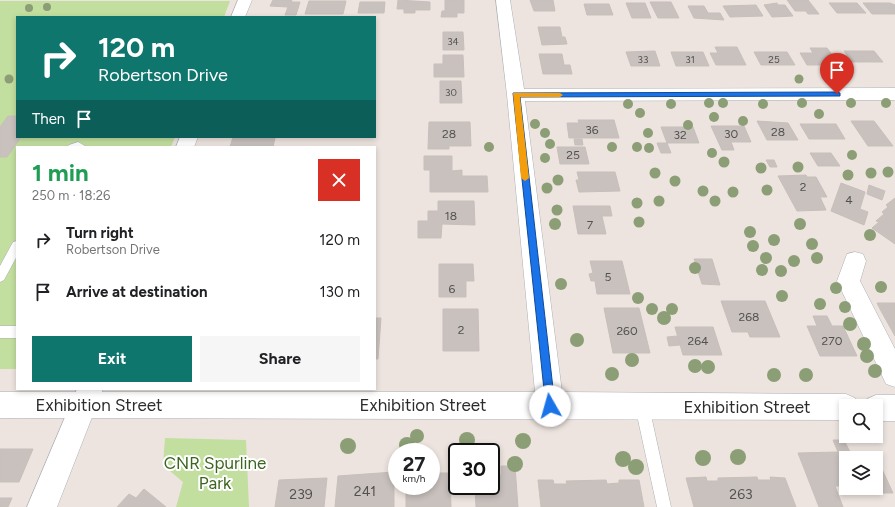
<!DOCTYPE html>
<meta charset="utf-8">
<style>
body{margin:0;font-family:Figtree,sans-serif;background:#f6f6f6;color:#202124;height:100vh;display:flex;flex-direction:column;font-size:15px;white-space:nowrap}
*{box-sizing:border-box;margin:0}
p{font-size:13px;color:#757577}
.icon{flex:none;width:22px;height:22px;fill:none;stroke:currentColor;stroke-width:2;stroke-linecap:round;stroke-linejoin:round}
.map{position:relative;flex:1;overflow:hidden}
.side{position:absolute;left:16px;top:146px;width:360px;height:244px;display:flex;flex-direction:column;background:#fff;border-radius:0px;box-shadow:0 2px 6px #0003}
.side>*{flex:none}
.banner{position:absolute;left:16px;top:16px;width:360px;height:122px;border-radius:0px;box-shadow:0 2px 6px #0003;background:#0f766e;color:#fff;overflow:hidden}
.tools{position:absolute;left:839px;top:399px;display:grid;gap:8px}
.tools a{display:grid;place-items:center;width:44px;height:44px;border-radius:0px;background:#fff;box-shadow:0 2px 6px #0003;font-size:20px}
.speed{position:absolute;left:388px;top:443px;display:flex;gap:8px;font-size:20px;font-weight:700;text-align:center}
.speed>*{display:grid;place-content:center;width:52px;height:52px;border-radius:50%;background:#fff;box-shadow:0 2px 6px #0003;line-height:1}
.speed small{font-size:10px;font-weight:400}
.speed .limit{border:2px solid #111;border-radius:6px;background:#fff;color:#111}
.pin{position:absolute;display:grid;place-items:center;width:34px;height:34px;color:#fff;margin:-41px -17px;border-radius:50% 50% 50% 0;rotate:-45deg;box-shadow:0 0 4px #0007}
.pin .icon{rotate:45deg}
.me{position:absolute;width:44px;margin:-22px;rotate:353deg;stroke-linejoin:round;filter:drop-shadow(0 0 3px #0008)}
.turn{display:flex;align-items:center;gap:14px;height:84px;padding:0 16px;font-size:18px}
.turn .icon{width:52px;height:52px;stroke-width:2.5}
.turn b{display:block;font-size:28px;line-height:34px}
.then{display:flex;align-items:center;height:38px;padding:0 16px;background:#0003;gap:8px;font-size:15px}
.round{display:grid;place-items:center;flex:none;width:42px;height:42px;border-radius:0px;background:#f6f6f6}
.overview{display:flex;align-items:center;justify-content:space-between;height:68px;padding:0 16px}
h1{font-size:24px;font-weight:700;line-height:30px;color:#1e9e55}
.primary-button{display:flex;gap:8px;margin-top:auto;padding:8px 16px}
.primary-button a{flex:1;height:46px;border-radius:0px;background:#0f766e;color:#fff;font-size:16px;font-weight:700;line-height:46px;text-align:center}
.primary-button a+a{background:#f6f6f6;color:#202124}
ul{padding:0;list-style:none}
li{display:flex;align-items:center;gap:12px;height:52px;padding:0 16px}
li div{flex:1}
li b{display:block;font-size:15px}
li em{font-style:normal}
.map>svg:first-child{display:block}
</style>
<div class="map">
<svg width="895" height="507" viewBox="0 0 895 507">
<rect width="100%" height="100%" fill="#ede4df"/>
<g fill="#c2df9f">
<path d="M0,1H230L224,17H17V137H175L171,147H17V369H0Z"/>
<path d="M165,438L246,440L249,507H176L183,482L163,465Z"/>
</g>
<g fill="#c8c1be" stroke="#c8bfb9">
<path d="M273,0H292L291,2H300L296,15H285L288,7L270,6Z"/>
<path d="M398,0L430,2V10H415V13H404V9H397Z"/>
<path d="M445,0H464V13H457V17H441L442,11H445Z"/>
<path d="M530,0H553L555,11H534Z"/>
<path d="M787,0H808L819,14H808L806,11H795Z"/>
<path d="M309,1H346L343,14H305Z"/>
<path d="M360,2H385L384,13H358Z"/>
<path d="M650,2H671L679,18H658Z"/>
<path d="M626,3H645L651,18H632Z"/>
<path d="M777,3L778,5H785L793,16L772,17L764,5Z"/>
<path d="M829,3H857L866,13H837Z"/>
<path d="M863,3H890L895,5V14H872Z"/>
<path d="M584,4H609L613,15H587Z"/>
<path d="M756,5L763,16L730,17L723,6Z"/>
<path d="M688,6H704L708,13H720L724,20L694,18Z"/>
<path d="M538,27H560L562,37H565L567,44L542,45Z"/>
<path d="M443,32H463L464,50H443Z"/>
<path d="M715,47H737L746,65H716L710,53H718Z"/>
<path d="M810,48H827L840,65H807L800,53H813Z"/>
<path d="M655,51L660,66H631L626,52Z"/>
<path d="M844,51H874L883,62H852Z"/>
<path d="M671,52H703L709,66H676Z"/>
<path d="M754,52H787L795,65H761Z"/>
<path d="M539,54H562L564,65H570L572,74H543Z"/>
<path d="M443,55H463L464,77H434V64H443Z"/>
<path d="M440,81H461L462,103H440Z"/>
<path d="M8,116H17V137H21L7,157H0V127Z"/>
<path d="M578,120H614L619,138H569L567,123H579Z"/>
<path d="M757,121L788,123L798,140H767Z"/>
<path d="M851,121H874L893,146H868Z"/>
<path d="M429,122H470L471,146H449V149H428Z"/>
<path d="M800,124H836L845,139H809Z"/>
<path d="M711,126H744L751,142H731L734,150H722Z"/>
<path d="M661,127H693L699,143H667Z"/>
<path d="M233,137H262L275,138L273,147H230Z"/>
<path d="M574,139H582L583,145H575Z"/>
<path d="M657,143H667L671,153H661Z"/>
<path d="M557,147H585L589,164H560Z"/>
<path d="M810,153H831L840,166H818Z"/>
<path d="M424,156H452V171L462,170V176H487L488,192H430V170H424Z"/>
<path d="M766,160H774L777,167H770Z"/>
<path d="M577,172H615L620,191L579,192L576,180H579Z"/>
<path d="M806,175L807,177H816L827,197H820L826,210L797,211L778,176Z"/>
<path d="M841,183L865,192L860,209L868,212L864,225L831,211Z"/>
<path d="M869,185L885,191L882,200L867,194Z"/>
<path d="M895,198V244L872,228L879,222L876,221L884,214L882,212L888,207L886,205Z"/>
<path d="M438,201H474L475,225L442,224L441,238H418V221H428V211H438Z"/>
<path d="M573,206H610L612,216H602L606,234H578Z"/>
<path d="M694,259H712L720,285L702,284Z"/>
<path d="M590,261H622L630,294H597L595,281H591L589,274L593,273Z"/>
<path d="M439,264H473L474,281H466V297H439Z"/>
<path d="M721,301H765L780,337H750L748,332H732Z"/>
<path d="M877,303H895V336L881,311Z"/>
<path d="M604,308H639L650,353H613Z"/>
<path d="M443,309H478L479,351H443Z"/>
<path d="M813,316H827L832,326H843L857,356H820L807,326H817Z"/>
<path d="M375,318H381L378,359H375Z"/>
<path d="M675,327H713L722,355H683Z"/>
<path d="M677,336L680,345L669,346L667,337Z"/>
<path d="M833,440H844L850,452H874L893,493H865L862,488H876V458H846V486H835L843,507H819L798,453L838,452Z"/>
<path d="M0,449H33L19,482H0Z"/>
<path d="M501,466H515L518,507H476L475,486H491V475H501Z"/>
<path d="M394,472V507H335L338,476Z"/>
<path d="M431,473H450L451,507H406V486H431Z"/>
<path d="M706,477L707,481H718V478L757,477L758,480H771L770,477L785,478L796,507H694L686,478Z"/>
<path d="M327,478L324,507H275L279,480Z"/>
<path d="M538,480H553L554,484H567L566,481L606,480L607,484L619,483V480H639L644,507H541Z"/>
<path d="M144,489L166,507H117L129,494L136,498Z"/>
<path d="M0,498H12L8,507H0Z"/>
</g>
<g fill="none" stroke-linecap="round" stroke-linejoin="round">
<defs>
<g id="lane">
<path d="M78,142L87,147H67L69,145Z"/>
<path d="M17,241V256L4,280L0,282V266L13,242Z"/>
<rect x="0" y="326" width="17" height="12"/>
<path d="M642,399L647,401L649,406L671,507H657L635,406L637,401Z"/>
</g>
<g id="street">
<path d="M496,0H510L524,89L895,88V100L525,101L562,392L846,394L855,398L859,406H846V420L0,418V392H535L507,95Z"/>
<path d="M855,252L863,254L866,261L860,281L895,349V387L886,384L837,281L847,254Z"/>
<path d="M876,395H895V421H876V406H864L867,399Z"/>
</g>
<g id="secondary">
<path d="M238,0H252L245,17H231Z"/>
<path d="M180,137H198L194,147H176Z"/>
<path d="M77,389H103L57,507H27Z"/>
</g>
</defs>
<use href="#lane" stroke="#acb0b7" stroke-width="1"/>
<use href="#street" stroke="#acb0b7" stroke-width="1"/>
<use href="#secondary" stroke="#acb0b7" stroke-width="1"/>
<use href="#lane" fill="#fff" fill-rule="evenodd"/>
<use href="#street" fill="#fff" fill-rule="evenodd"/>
<use href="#secondary" fill="#fff" fill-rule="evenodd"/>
</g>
<g fill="#8c9e75">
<circle cx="47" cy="7" r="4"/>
<circle cx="29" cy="8" r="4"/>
<circle cx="9" cy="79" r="4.5"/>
<circle cx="799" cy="79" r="4.5"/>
<circle cx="709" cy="103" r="5"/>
<circle cx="723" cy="103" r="5"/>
<circle cx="802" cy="103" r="5"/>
<circle cx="851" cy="103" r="5"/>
<circle cx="886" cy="103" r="5"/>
<circle cx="628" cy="104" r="5"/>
<circle cx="671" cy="104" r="5"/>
<circle cx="763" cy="104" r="5"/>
<circle cx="640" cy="113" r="5"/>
<circle cx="819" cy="114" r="5"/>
<circle cx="714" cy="117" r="5"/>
<circle cx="743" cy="121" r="5"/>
<circle cx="535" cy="124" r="5"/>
<circle cx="688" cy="125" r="5"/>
<circle cx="545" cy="133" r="5"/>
<circle cx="648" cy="133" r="5"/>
<circle cx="550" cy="144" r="5"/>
<circle cx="489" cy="147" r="5"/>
<circle cx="612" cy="147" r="5"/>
<circle cx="637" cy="147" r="5"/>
<circle cx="649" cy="148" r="5"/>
<circle cx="712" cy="153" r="5"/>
<circle cx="852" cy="155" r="5"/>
<circle cx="545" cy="158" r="5"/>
<circle cx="724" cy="162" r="5.5"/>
<circle cx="798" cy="167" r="5.5"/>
<circle cx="761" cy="168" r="5.5"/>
<circle cx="888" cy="172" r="5.5"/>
<circle cx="655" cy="173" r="5.5"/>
<circle cx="871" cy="173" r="5.5"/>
<circle cx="848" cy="175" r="5.5"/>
<circle cx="558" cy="180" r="5.5"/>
<circle cx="675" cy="181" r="5.5"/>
<circle cx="547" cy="188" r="5.5"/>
<circle cx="767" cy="190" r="5.5"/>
<circle cx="703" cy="191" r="5.5"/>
<circle cx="733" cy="192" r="5.5"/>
<circle cx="659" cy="201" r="5.5"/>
<circle cx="715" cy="201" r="5.5"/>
<circle cx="637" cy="203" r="5.5"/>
<circle cx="557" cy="210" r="5.5"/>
<circle cx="639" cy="222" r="5.5"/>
<circle cx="555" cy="224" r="6"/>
<circle cx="800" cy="224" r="6"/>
<circle cx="750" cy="232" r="6"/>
<circle cx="870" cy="235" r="6"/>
<circle cx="774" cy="240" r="6"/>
<circle cx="812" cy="244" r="6"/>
<circle cx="753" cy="246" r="6"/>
<circle cx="766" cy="258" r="6"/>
<circle cx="817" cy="258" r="6"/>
<circle cx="794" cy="261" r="6"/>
<circle cx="695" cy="268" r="6"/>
<circle cx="762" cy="270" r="6"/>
<circle cx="781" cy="271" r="6"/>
<circle cx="561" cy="284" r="6"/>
<circle cx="881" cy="287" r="6"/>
<circle cx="836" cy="288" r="6"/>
<circle cx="782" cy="296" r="6"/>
<circle cx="638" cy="298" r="6"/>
<circle cx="820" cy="304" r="6"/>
<circle cx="845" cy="307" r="6"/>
<circle cx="652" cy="309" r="6"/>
<circle cx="672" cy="309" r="6"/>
<circle cx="664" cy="318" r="7"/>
<circle cx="850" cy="324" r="7"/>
<circle cx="577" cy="340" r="7"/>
<circle cx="864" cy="344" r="7"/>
<circle cx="867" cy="356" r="7"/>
<circle cx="632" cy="360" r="7"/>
<circle cx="695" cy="366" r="7"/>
<circle cx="708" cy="367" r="7"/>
<circle cx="875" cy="371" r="7"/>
<circle cx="612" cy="374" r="7"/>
<circle cx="774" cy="375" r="7"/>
<circle cx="806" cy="375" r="7"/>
<circle cx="417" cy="436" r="7"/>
<circle cx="467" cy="440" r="8"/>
<circle cx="523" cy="441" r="8"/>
<circle cx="407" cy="445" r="8"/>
<circle cx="348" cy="446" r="8"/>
<circle cx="738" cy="457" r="8"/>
<circle cx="703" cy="458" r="8"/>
<circle cx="623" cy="459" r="8"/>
<circle cx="515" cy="464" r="8"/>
<circle cx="636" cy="467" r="8"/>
</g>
<path fill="#1a73e8" stroke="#114b97" d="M837,92L840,93V96L520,97L555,406L553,409L550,411L546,409L513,93Z"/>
<path fill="#f59e0b" d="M513,93H560L563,95L560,97H520L529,178L525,181L521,178Z"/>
<g text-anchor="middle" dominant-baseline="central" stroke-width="4" stroke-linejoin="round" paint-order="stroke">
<g font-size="10" fill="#535150">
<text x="453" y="41">34</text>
<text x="643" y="59">33</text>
<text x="690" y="59">31</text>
<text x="774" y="59">25</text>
<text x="451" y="92">30</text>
</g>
<g font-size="12" fill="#535150">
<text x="592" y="130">36</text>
<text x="778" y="132">28</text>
<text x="449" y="134">28</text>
<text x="731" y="134">30</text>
<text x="680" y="135">32</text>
<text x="573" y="155">25</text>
<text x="803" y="187">2</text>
<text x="849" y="200">4</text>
<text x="451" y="216">18</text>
<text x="590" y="225">7</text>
<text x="608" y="277">5</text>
<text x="452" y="289">6</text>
<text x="749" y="317">268</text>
<text x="461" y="330">2</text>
<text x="627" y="331">260</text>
<text x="698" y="341">264</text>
<text x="832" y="341">270</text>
</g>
<g font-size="14" fill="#535150">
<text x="365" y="491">241</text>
<text x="301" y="494">239</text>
<text x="741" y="494">263</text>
</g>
<g font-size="17" fill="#2c2c2c" stroke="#fff">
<text x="99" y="405">Exhibition Street</text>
<text x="423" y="405">Exhibition Street</text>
<text x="747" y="407">Exhibition Street</text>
</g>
<g font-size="17" fill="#3c651f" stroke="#fff">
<text x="215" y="463">CNR Spurline<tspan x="215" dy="20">Park</tspan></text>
</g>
</g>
</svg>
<div class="tools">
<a><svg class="icon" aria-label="search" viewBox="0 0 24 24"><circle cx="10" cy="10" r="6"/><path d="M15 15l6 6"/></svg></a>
<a><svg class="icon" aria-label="layers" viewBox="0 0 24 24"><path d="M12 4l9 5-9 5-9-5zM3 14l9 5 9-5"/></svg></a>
</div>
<div class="speed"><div>27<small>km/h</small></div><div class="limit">30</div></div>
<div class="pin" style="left:837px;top:94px;background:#d93025"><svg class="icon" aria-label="arrive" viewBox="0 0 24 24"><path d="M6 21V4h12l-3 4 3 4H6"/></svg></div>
<svg class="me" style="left:550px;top:406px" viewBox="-20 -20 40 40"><circle r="19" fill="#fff"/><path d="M0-13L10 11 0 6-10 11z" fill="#1a73e8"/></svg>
<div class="banner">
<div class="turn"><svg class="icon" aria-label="right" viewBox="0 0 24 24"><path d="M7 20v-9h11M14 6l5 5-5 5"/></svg><div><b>120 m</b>Robertson Drive</div></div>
<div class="then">Then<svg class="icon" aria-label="arrive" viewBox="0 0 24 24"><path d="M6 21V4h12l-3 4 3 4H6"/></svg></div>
</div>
<section class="side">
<div class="overview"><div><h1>1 min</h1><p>250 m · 18:26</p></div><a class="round" style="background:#d93025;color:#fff"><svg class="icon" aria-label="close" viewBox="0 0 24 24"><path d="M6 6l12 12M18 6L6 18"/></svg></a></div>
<ul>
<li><svg class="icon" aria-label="right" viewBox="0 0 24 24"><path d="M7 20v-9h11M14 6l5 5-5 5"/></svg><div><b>Turn right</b><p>Robertson Drive</p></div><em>120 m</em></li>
<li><svg class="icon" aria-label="arrive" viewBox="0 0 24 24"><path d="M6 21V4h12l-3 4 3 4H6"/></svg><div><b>Arrive at destination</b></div><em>130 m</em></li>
</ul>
<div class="primary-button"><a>Exit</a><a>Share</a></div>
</section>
</div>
